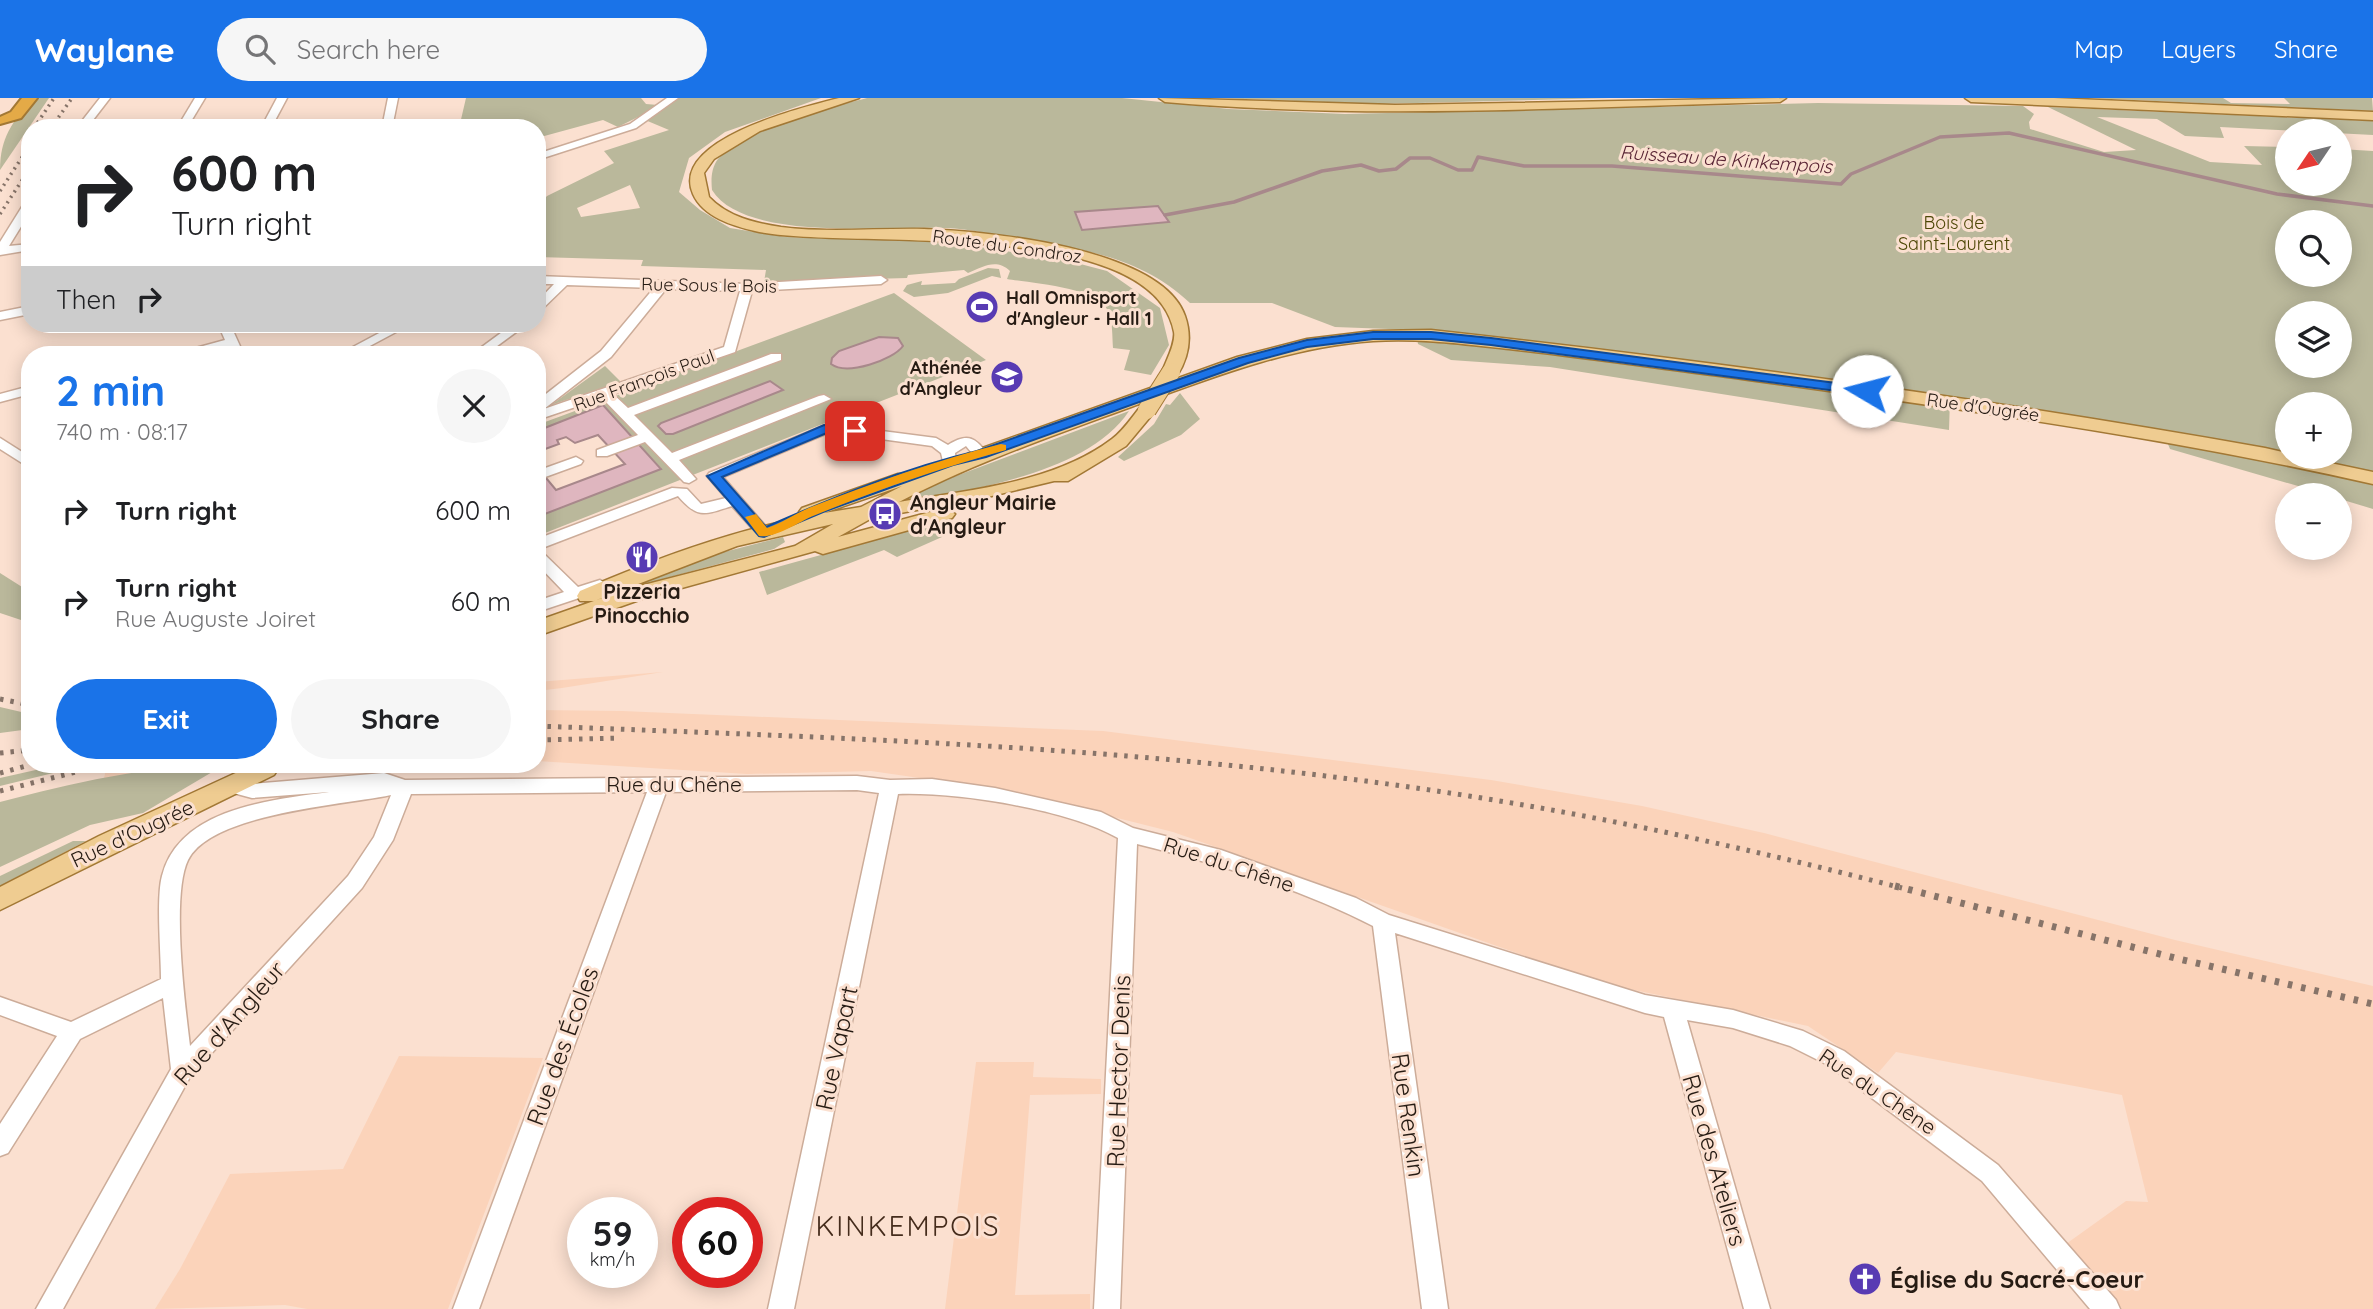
<!DOCTYPE html>
<meta charset="utf-8">
<style>
body{margin:0;font-family:Quicksand,sans-serif;background:#f6f6f6;color:#202124;height:100vh;display:flex;flex-direction:column;font-size:26px;white-space:nowrap}
*{box-sizing:border-box;margin:0}
p{font-size:23px;color:#757577}
.icon{flex:none;width:38px;height:38px;fill:none;stroke:currentColor;stroke-width:2;stroke-linecap:round;stroke-linejoin:round}
.map{position:relative;flex:1;overflow:hidden}
.sheet{position:absolute;left:21px;top:248px;width:525px;height:427px;display:flex;flex-direction:column;background:#fff;border-radius:28px;box-shadow:0 4px 18px #0003}
.sheet>*{flex:none}
.hud{position:absolute;left:21px;top:21px;width:525px;height:214px;border-radius:28px;box-shadow:0 4px 18px #0003;background:#fff;color:#202124;overflow:hidden}
.needle{width:46px;rotate:235deg}
.tools{position:absolute;left:2275px;top:21px;display:grid;gap:14px}
.tools a{display:grid;place-items:center;width:77px;height:77px;border-radius:50%;background:#fff;box-shadow:0 4px 18px #0003;font-size:35px}
.speed{position:absolute;left:567px;top:1099px;display:flex;gap:14px;font-size:35px;font-weight:700;text-align:center}
.speed>*{display:grid;place-content:center;width:91px;height:91px;border-radius:50%;background:#fff;box-shadow:0 4px 18px #0003;line-height:1}
.speed small{font-size:18px;font-weight:400}
.speed .limit{border:10px solid #d22;background:#fff;color:#111}
.pin{position:absolute;display:grid;place-items:center;width:60px;height:60px;color:#fff;margin:-30px;border-radius:14px;box-shadow:0 4px 10px #0006}
.me{position:absolute;width:77px;margin:-38px;rotate:278deg;stroke-linejoin:round;filter:drop-shadow(0 0 5px #0008)}
.turn{display:flex;align-items:center;gap:24px;height:147px;padding:0 35px;font-size:32px}
.turn .icon{width:91px;height:91px;stroke-width:2.5}
.turn b{display:block;font-size:49px;line-height:60px}
.then{display:flex;align-items:center;height:66px;padding:0 35px;background:#0003;gap:14px;font-size:26px}
.round{display:grid;place-items:center;flex:none;width:74px;height:74px;border-radius:37px;background:#f6f6f6}
.summary{display:flex;align-items:center;justify-content:space-between;height:119px;padding:0 35px}
h1{font-size:42px;font-weight:700;line-height:52px;color:#1a73e8}
.action{display:flex;gap:14px;margin-top:auto;padding:14px 35px}
.action a{flex:1;height:80px;border-radius:42px;background:#1a73e8;color:#fff;font-size:28px;font-weight:700;line-height:80px;text-align:center}
.action a+a{background:#f6f6f6;color:#202124}
ul{padding:0;list-style:none}
li{display:flex;align-items:center;gap:21px;height:91px;padding:0 35px}
li div{flex:1}
li b{display:block;font-size:26px}
li em{font-style:normal}
header{display:flex;align-items:center;gap:42px;box-sizing:border-box;height:98px;padding:0 35px;background:#1a73e8;color:#fff}
header strong{font-size:33px}
nav{display:flex;gap:38px;margin-inline-start:auto;font-size:24px}
.search{width:490px;height:63px;background:#f6f6f6;display:flex;align-items:center;gap:18px;box-sizing:border-box;padding:0 24px;border-radius:38px;color:#757577;font-size:26px}
.map>svg:first-child{display:block}
</style>
<header>
<strong>Waylane</strong>
<div class="search"><svg class="icon" aria-label="search" viewBox="0 0 24 24"><circle cx="10" cy="10" r="6"/><path d="M15 15l6 6"/></svg>Search here</div>
<nav><a>Map</a><a>Layers</a><a>Share</a></nav>
</header>
<div class="map">
<svg width="2373" height="1211" viewBox="0 0 2373 1211">
<rect width="100%" height="100%" fill="#fbe0d0"/>
<g fill="#fbd3ba">
<path d="M663,574L562,590L537,593V584Z"/>
<path d="M537,612L622,613L1103,633L1491,682L1642,708L1764,735L2175,842L2373,888V1211H2121L2066,1146L2126,1103L2148,1104L2122,997L1896,954L1878,975L1808,928L1605,886L1173,734L1010,693L871,673L747,676L537,663Z"/>
<path d="M107,667H207L104,680Z"/>
<path d="M399,958L543,960L448,1211H307L285,1207L155,1211L180,1171L230,1076L343,1071Z"/>
<path d="M976,964H1034L1033,979L1101,981V996L1030,997L1015,1197L1090,1196V1211H945Z"/>
</g>
<g fill="#bab89b" fill-rule="evenodd">
<path d="M33,0H49L0,72C0,40 12,24 33,0Z"/>
<path d="M466,0H641L646,6L658,7L666,0H821L725,34L689,60L679,94L700,112L730,130L786,139L948,144L1069,163L1107,173L1160,210L1169,247L1151,277L1124,272L1130,252L1113,250C1112,239 1113,223 1108,213C1098,189 1030,185 1007,181L1010,173C996,160 983,169 968,175L964,172L908,177L907,180L764,184L766,172L641,168L643,162L537,159V109L547,98L614,65L604,53L669,32L638,19L618,29L603,22L537,40V30H459ZM630,87L640,110L581,119L577,110Z"/>
<path d="M867,0H1122L1229,11L1345,16L1818,5L2023,8L2034,16L2029,24L2030,31L2104,54L2136,52L2048,9L2373,23V37L2220,29L2224,40L2185,38L2157,21L2097,19L2210,64L2262,67L2244,48L2287,49V86H2340V51L2373,53V411L2340,401V397H2329L2170,351L2163,334L1950,301L1949,332L1550,269L1451,262L1418,246L1416,232L1335,229L1272,205H1190C1141,159 1083,151 1019,141C995,137 970,131 946,130C890,127 745,145 712,92C711,82 711,70 718,61C746,29 826,11 867,0ZM1158,108L1168,123L1075,115L1076,114ZM2287,124H2340V177H2287ZM2287,215H2340V268H2287ZM2287,306H2340V359H2287Z"/>
<path d="M1214,0H1610L1378,6Z"/>
<path d="M2090,0H2223L2231,5L2290,6L2284,0H2372L2373,13Z"/>
<path d="M988,170L999,171L1001,180L992,178L948,195L914,199L903,193L907,187L922,183L921,187L955,185L959,181Z"/>
<path d="M894,195L986,262L545,435L537,428V419L661,370L603,308L537,333V327Z"/>
<path d="M605,268L621,284L551,307Z"/>
<path d="M1180,295L1200,321L1181,337L1124,363L1118,359L1154,326L1166,306L1170,307Z"/>
<path d="M1129,313C1089,374 975,391 909,403L907,397L924,390Z"/>
<path d="M933,426L949,429L942,439L897,459L884,452L767,497L759,474Z"/>
<path d="M783,439L785,444L774,451L659,482L568,511L693,462Z"/>
<path d="M0,475L30,494V525L0,515Z"/>
<path d="M0,609L30,616V631L0,635Z"/>
<path d="M58,667H86L0,688V680Z"/>
<path d="M224,667L143,715L90,727L0,769V704C73,685 149,667 224,667Z"/>
<path d="M73,743H86L0,788V778Z"/>
</g>
<g fill="#dfb6bf" stroke="#a8888b" stroke-width="2">
<path d="M1158,108L1169,124L1082,132L1075,114Z"/>
<path d="M879,239L898,240L903,248C893,262 847,278 831,266L832,260L839,253Z"/>
<path d="M770,283L783,292L673,336H666L658,328L661,325Z"/>
<path d="M603,307L661,371L537,419V369L556,392L625,366L598,337L575,345L566,339L557,342L559,346L537,354V333Z"/>
</g>
<g fill="none" stroke-linecap="round" stroke-linejoin="round">
<path stroke="#a8888b" stroke-width="3.5" d="M1165,117L1234,104L1322,73L1361,67L1379,73L1396,71L1410,60H1430L1458,72H1472L1478,59L1524,68H1612L1841,86L1851,76L1940,39L2009,35L2277,96L2373,108"/>
<defs>
<g id="minor">
<path d="M100,0H110L93,22L95,24L91,30H81L84,25L82,23Z"/>
<path d="M195,0H205L187,30H177Z"/>
<path d="M277,0H287L271,30H261Z"/>
<path d="M388,0H398L392,30H382Z"/>
<path d="M667,0H678L636,30L537,62V56L630,26Z"/>
<path d="M30,101V114L9,148L30,146V152L0,157V144L25,104Z"/>
<path d="M537,178L747,186L881,178L887,182L881,186L752,193L735,254L613,296L628,310L771,256H781V262L634,317L672,355L819,298L824,297L831,301L679,362L696,381L689,385L684,384L645,344L607,358H597V352L638,337L602,300L537,322V303L601,253L654,190L567,187L537,216V204L554,186H537ZM666,191L740,193L724,249L544,311L611,259Z"/>
<path d="M30,208V216L0,222V214Z"/>
<path d="M218,226H230L244,257H232L228,248L191,257H170L225,242Z"/>
<path d="M396,226H411L353,257H338Z"/>
<path d="M513,226H527L485,257H471Z"/>
<path d="M30,288V296L0,304V296Z"/>
<path d="M828,326L936,340L948,347C968,334 976,340 988,357L986,360H976L966,348L955,355L956,364L949,368L944,367L941,355L932,348L830,334L723,379L769,432L772,435L769,438H759L732,408C704,417 698,421 678,398L537,452V441L672,390L687,391L701,406L726,400L707,378L709,375Z"/>
<path d="M0,340L30,359V370L0,351Z"/>
<path d="M576,359L583,363L581,366L537,382V373Z"/>
<path d="M537,452L542,454L578,489L600,482L608,487L606,491L537,514V503L564,494L537,466Z"/>
<path d="M384,675L405,682L857,678L890,682L932,681L995,690L1101,714L1133,730L1221,752L1356,800L1389,817L1645,897L1733,912L1803,933L1844,953L1998,1067L2116,1202L2120,1211H2090L1982,1083L1828,967L1790,948L1733,930L1687,922L1770,1211H1744L1664,919L1645,915L1395,835L1448,1211H1422L1373,828C1299,790 1218,766 1137,746L1120,1211H1094L1118,740C1067,711 958,694 898,696L794,1211H768L879,695L857,692L666,694L479,1211H453L647,694L411,696L393,742L362,790L190,979L63,1211H36L171,971L163,900L80,941L8,1055L0,1058V1026L57,938L0,917V899L71,924L161,881C161,856 156,800 162,778C179,710 271,702 329,694L252,700L226,693L224,688L226,683L233,681L252,686ZM391,697L374,739L348,778L190,948C185,907 171,797 188,762C211,715 344,707 391,697Z"/>
</g>
<g id="major">
<path d="M839,0H859L760,33L714,61L704,75L709,99C728,119 755,125 781,129C828,135 876,130 924,131C986,133 1162,150 1185,218C1192,238 1189,259 1177,278L1171,279L1162,274C1166,263 1176,245 1174,234C1152,115 842,153 755,133C733,128 703,119 693,96C669,41 804,9 839,0Z"/>
<path d="M1159,0L1395,7L1786,0L1780,4C1574,9 1370,22 1165,4Z"/>
<path d="M1965,0H2054L2373,14V22L1971,4Z"/>
<path d="M1431,232C1710,263 1989,301 2265,350L2287,355V359H2302L2373,374V386C2157,337 1939,308 1720,278C1650,269 1580,259 1509,251C1463,246 1419,240 1373,243C1288,249 1211,280 1131,309C1052,338 974,365 899,404C969,392 1054,385 1112,341C1123,333 1132,319 1141,308H1153L1156,312L1126,348L1068,383H1054L979,401L872,420L838,439L945,410L955,416L952,420L830,454L823,456L815,453L642,501L537,538V523L628,491L795,448L833,426L737,448L594,503H580L577,498L580,493C653,462 727,434 805,419L799,414L802,410L898,376H912L913,382L974,353L1237,259L1307,241L1373,233ZM902,388L861,409L824,415Z"/>
<path d="M253,667H276L278,671L274,677L0,812V789L99,738Z"/>
</g>
<path id="highway" d="M22,0H37L21,20L0,26V19L11,14Z"/>
</defs>
<use href="#minor" stroke="#ccac99" stroke-width="3"/>
<use href="#major" stroke="#a27835" stroke-width="3"/>
<use href="#highway" stroke="#a27835" stroke-width="4"/>
<use href="#minor" fill="#fff" fill-rule="evenodd"/>
<use href="#major" fill="#efcc91" fill-rule="evenodd"/>
<use href="#highway" fill="#e4aa47" fill-rule="evenodd"/>
<g stroke="#877469" stroke-width="3.5" stroke-dasharray="2 4.5" stroke-linecap="butt">
<path d="M34,30L54,0"/>
<path d="M51,30L72,0"/>
<path d="M0,93L30,47"/>
<path d="M0,116L30,70"/>
</g>
<g stroke="#877469" stroke-width="5" stroke-dasharray="3.5 7" stroke-linecap="butt">
<path d="M0,601L30,607"/>
<path d="M537,628C848,640 1161,649 1469,698C1615,721 1759,753 1902,790"/>
<path d="M537,642L621,640"/>
<path d="M0,655L30,652"/>
<path d="M0,675L30,667"/>
<path d="M0,693L104,667"/>
</g>
<path stroke="#877469" stroke-width="7" stroke-dasharray="4.5 9" stroke-linecap="butt" d="M1895,788L2179,861L2373,906"/>
<defs>
<path id="major-bridge" d="M1147,312L1171,274"/>
</defs>
<use href="#major-bridge" stroke="#a27835" stroke-width="20" stroke-linecap="butt"/>
<use href="#major-bridge" stroke="#efcc91" stroke-width="18"/>
</g>
<path fill="#1a73e8" stroke="#114b97" stroke-width="2" d="M1373,234H1431L1491,240L1867,289L1873,293L1867,297L1491,247L1431,241H1373L1307,249L1248,265L986,359L953,367L823,414L764,439L759,438L707,378L824,327L859,331V336L829,334L722,379L766,429C834,399 905,370 977,353L1239,260L1307,242Z"/>
<path fill="#f59e0b" d="M1001,346L1006,347V352C942,370 879,391 818,416C801,422 776,441 759,438L745,419L756,416L767,430C782,425 796,415 811,409C873,385 937,362 1001,346Z"/>
<defs>
<symbol id="stadium-disc" viewBox="-11 -11 22 22"><circle r="9.5" fill="#583bb3" stroke="#fbe0d0"/><path d="M0-5a6.5 5 0 1 0 0 10a6.5 5 0 1 0 0-10ZM-3.5-1.8h7v3.6h-7Z" fill="#fff"/></symbol>
<symbol id="school-disc" viewBox="-11 -11 22 22"><circle r="9.5" fill="#583bb3" stroke="#fbe0d0"/><path d="M0-5L7-2L0 1L-7-2ZM-4 1L0 2.5L4 1V4Q0 6-4 4Z" fill="#fff"/></symbol>
<symbol id="bus-disc" viewBox="-11 -11 22 22"><circle r="9.5" fill="#583bb3" stroke="#fbe0d0"/><path d="M-5-6H5V4H4V6H2V4H-2V6H-4V4H-5ZM-3.5-4V0h7V-4ZM-3.5 1.2v1.5H-2V1.2ZM2 1.2v1.5H3.5V1.2Z" fill="#fff"/></symbol>
<symbol id="restaurant-disc" viewBox="-11 -11 22 22"><circle r="9.5" fill="#583bb3" stroke="#fbe0d0"/><path d="M-5-6h1v4h1v-4h1v4h1v-4h1v5L-1.5 .5V6h-2V.5L-5-1ZM5-6V6H3V1.5H1.5Q1.5-4 5-6Z" fill="#fff"/></symbol>
<symbol id="church-disc" viewBox="-11 -11 22 22"><circle r="9.5" fill="#583bb3" stroke="#fbe0d0"/><path d="M-1.2-6h2.4v3.5h3.3v2.4h-3.3V6h-2.4V-.1h-3.3v-2.4h3.3Z" fill="#fff"/></symbol>
</defs>
<g fill-rule="evenodd">
<use href="#stadium-disc" x="963" y="190" width="38" height="38"/>
<use href="#school-disc" x="988" y="260" width="38" height="38"/>
<use href="#bus-disc" x="866" y="397" width="38" height="38"/>
<use href="#restaurant-disc" x="623" y="440" width="38" height="38"/>
<use href="#church-disc" x="1846" y="1162" width="38" height="38"/>
</g>
<g text-anchor="middle" dominant-baseline="central" stroke-width="6" stroke-linejoin="round" paint-order="stroke">
<g font-size="18" fill="#4d4706" stroke="#fbe0d0">
<text x="1954" y="124">Bois de<tspan x="1954" dy="21">Saint-Laurent</tspan></text>
</g>
<g font-size="18" fill="#261b13" stroke="#fbe0d0">
<text transform="translate(1007 148) rotate(8)">Route du Condroz</text>
<text transform="translate(709 187) rotate(1)">Rue Sous le Bois</text>
<text transform="translate(644 282) rotate(-20)">Rue François Paul</text>
<text transform="translate(1983 309) rotate(8)">Rue d'Ougrée</text>
</g>
<g font-size="18" font-weight="bold" fill="#261b13" stroke="#fbe0d0" text-anchor="start">
<text x="1006" y="199">Hall Omnisport<tspan x="1006" dy="21">d'Angleur - Hall 1</tspan></text>
<text x="982" y="269" text-anchor="end">Athénée<tspan x="982" dy="21">d'Angleur</tspan></text>
</g>
<g font-size="19" font-style="italic" fill="#592434" stroke="#fbe0d0">
<text transform="translate(1726 61) rotate(4)">Ruisseau de Kinkempois</text>
</g>
<g font-size="21" font-weight="bold" fill="#261b13" stroke="#fbe0d0" text-anchor="start">
<text x="910" y="404">Angleur Mairie<tspan x="910" dy="24">d'Angleur</tspan></text>
<text x="642" y="493" text-anchor="middle">Pizzeria<tspan x="642" dy="24">Pinocchio</tspan></text>
</g>
<g font-size="21" fill="#261b13" stroke="#fbe0d0">
<text x="674" y="686">Rue du Chêne</text>
<text transform="translate(132 735) rotate(-25)">Rue d'Ougrée</text>
<text transform="translate(1229 766) rotate(18)">Rue du Chêne</text>
<text transform="translate(1878 993) rotate(34)">Rue du Chêne</text>
</g>
<g font-size="24" fill="#261b13" stroke="#fbe0d0">
<text transform="translate(229 925) rotate(-49)">Rue d'Angleur</text>
<text transform="translate(562 948) rotate(-70)">Rue des Écoles</text>
<text transform="translate(836 950) rotate(-78)">Rue Vapart</text>
<text transform="translate(1118 973) rotate(-88)">Rue Hector Denis</text>
<text transform="translate(1409 1017) rotate(82)">Rue Renkin</text>
<text transform="translate(1715 1062) rotate(74)">Rue des Ateliers</text>
</g>
<g font-size="24" font-weight="bold" fill="#261b13" stroke="#fbe0d0" text-anchor="start">
<text x="1890" y="1181">Église du Sacré-Coeur</text>
</g>
<g font-size="28" letter-spacing="2" fill="#452c1c" stroke="#fbe0d0">
<text x="908" y="1127">KINKEMPOIS</text>
</g>
</g>
</svg>
<div class="tools">
<a><svg class="needle" viewBox="-14 -14 28 28"><path d="M0-13l5 13h-10z" fill="#e53935"/><path d="M0 13l5-13h-10z" fill="#757577"/></svg></a>
<a><svg class="icon" aria-label="search" viewBox="0 0 24 24"><circle cx="10" cy="10" r="6"/><path d="M15 15l6 6"/></svg></a>
<a><svg class="icon" aria-label="layers" viewBox="0 0 24 24"><path d="M12 4l9 5-9 5-9-5zM3 14l9 5 9-5"/></svg></a>
<a>+</a>
<a>−</a>
</div>
<div class="speed"><div>59<small>km/h</small></div><div class="limit">60</div></div>
<div class="pin" style="left:855px;top:333px;background:#d93025"><svg class="icon" aria-label="arrive" viewBox="0 0 24 24"><path d="M6 21V4h12l-3 4 3 4H6"/></svg></div>
<svg class="me" style="left:1867px;top:293px" viewBox="-20 -20 40 40"><circle r="19" fill="#fff"/><path d="M0-13L10 11 0 6-10 11z" fill="#1a73e8"/></svg>
<div class="hud">
<div class="turn"><svg class="icon" aria-label="right" viewBox="0 0 24 24"><path d="M7 20v-9h11M14 6l5 5-5 5"/></svg><div><b>600 m</b>Turn right</div></div>
<div class="then">Then<svg class="icon" aria-label="right" viewBox="0 0 24 24"><path d="M7 20v-9h11M14 6l5 5-5 5"/></svg></div>
</div>
<section class="sheet">
<div class="summary"><div><h1>2 min</h1><p>740 m · 08:17</p></div><a class="round"><svg class="icon" aria-label="close" viewBox="0 0 24 24"><path d="M6 6l12 12M18 6L6 18"/></svg></a></div>
<ul>
<li><svg class="icon" aria-label="right" viewBox="0 0 24 24"><path d="M7 20v-9h11M14 6l5 5-5 5"/></svg><div><b>Turn right</b></div><em>600 m</em></li>
<li><svg class="icon" aria-label="right" viewBox="0 0 24 24"><path d="M7 20v-9h11M14 6l5 5-5 5"/></svg><div><b>Turn right</b><p>Rue Auguste Joiret</p></div><em>60 m</em></li>
</ul>
<div class="action"><a>Exit</a><a>Share</a></div>
</section>
</div>
